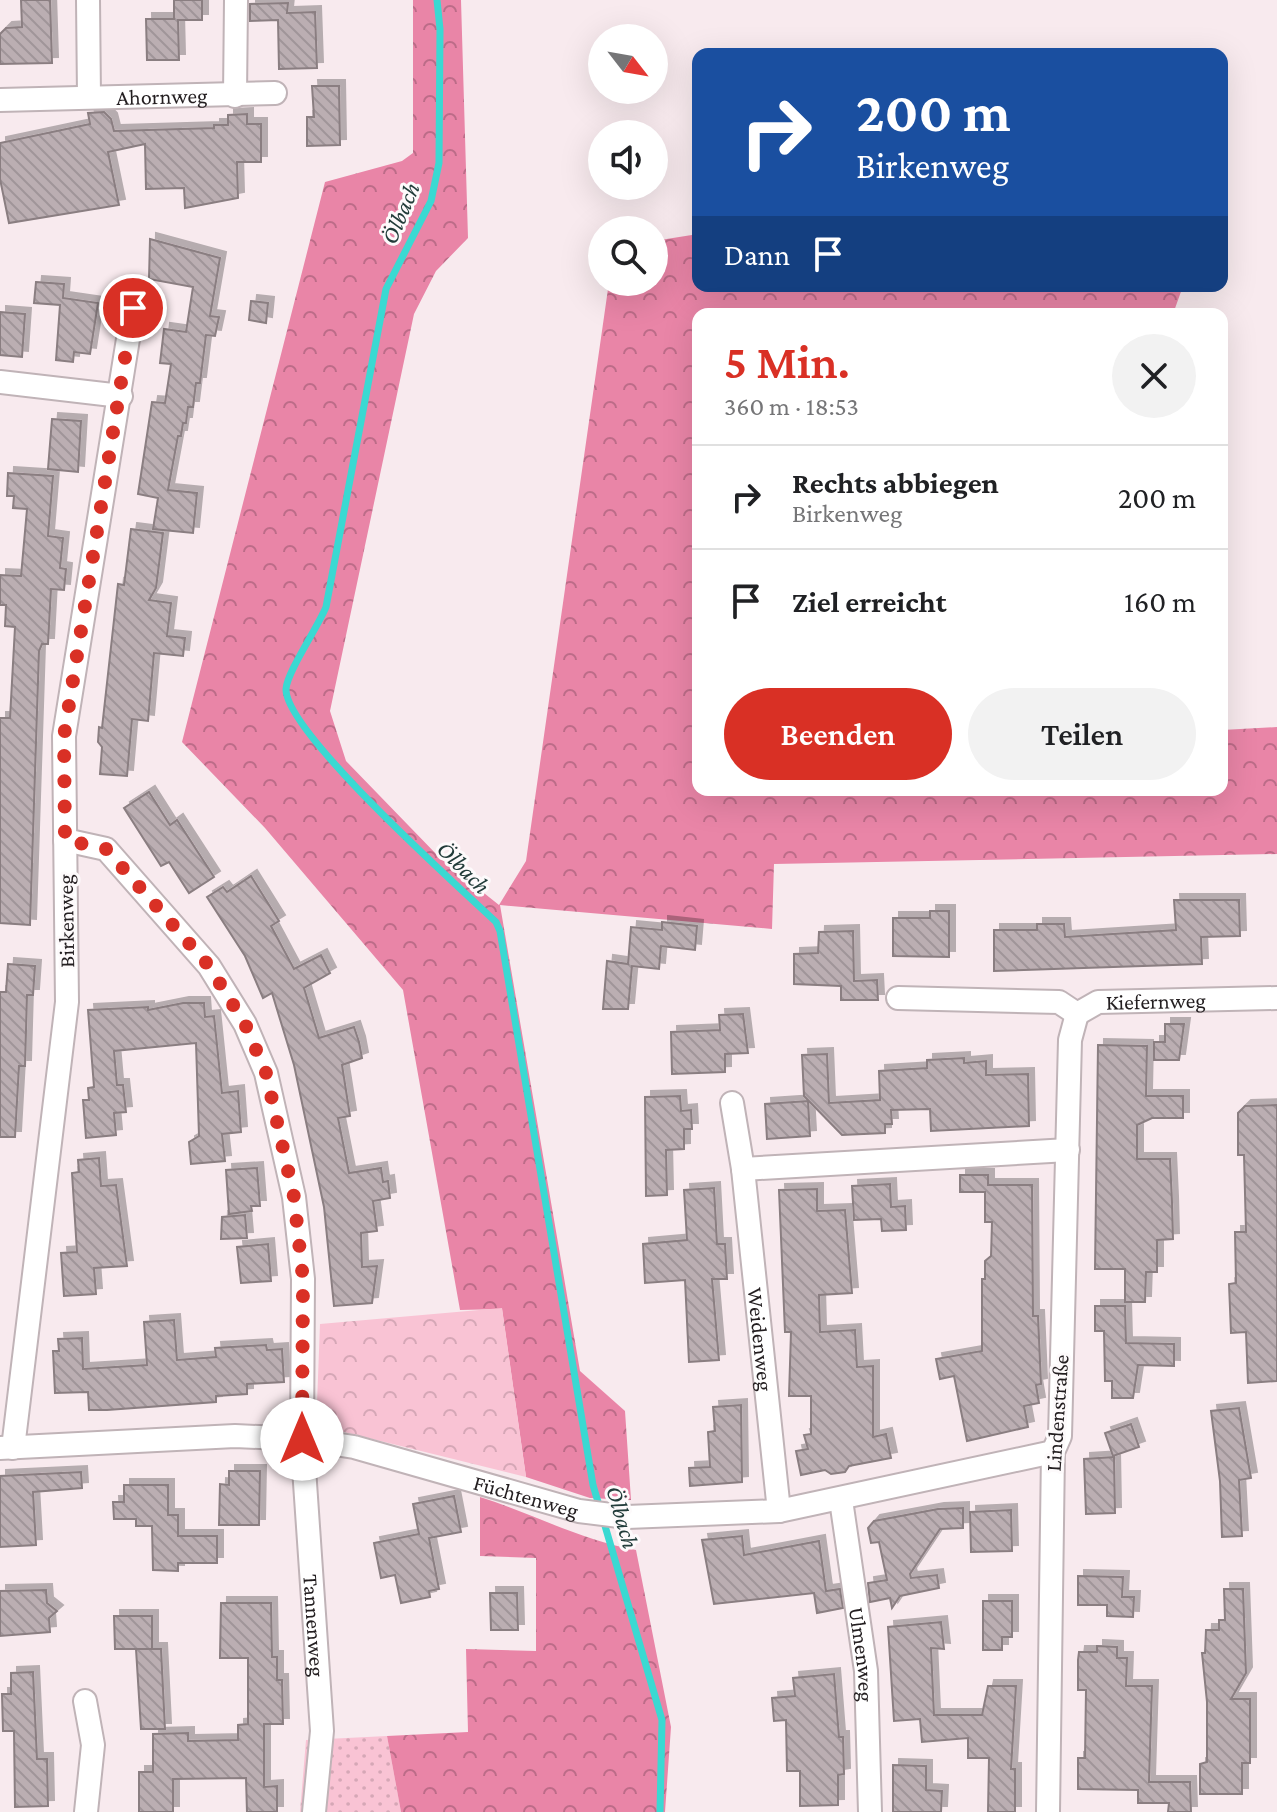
<!DOCTYPE html>
<html lang="de">
<meta charset="utf-8">
<style>
body{margin:0;font-family:"Crimson Pro",serif;background:#f2f2f2;color:#202124;height:100vh;display:flex;flex-direction:column;font-size:30px;white-space:nowrap}
*{box-sizing:border-box;margin:0}
p{font-size:26px;color:#757577}
.icon{flex:none;width:44px;height:44px;fill:none;stroke:currentColor;stroke-width:2;stroke-linecap:round;stroke-linejoin:round}
.map{position:relative;flex:1;overflow:hidden}
.panel{position:absolute;left:692px;top:308px;width:536px;height:488px;display:flex;flex-direction:column;background:#fff;border-radius:16px;box-shadow:0 8px 32px #0002}
.panel>*{flex:none}
.top-card{position:absolute;left:692px;top:48px;width:536px;height:244px;border-radius:16px;box-shadow:0 8px 32px #0002;background:#1a4fa0;color:#fff;overflow:hidden}
.needle{width:52px;rotate:121deg}
.tools{position:absolute;left:588px;top:24px;display:grid;gap:16px}
.tools a{display:grid;place-items:center;width:80px;height:80px;border-radius:50%;background:#fff;box-shadow:0 8px 32px #0002;font-size:40px}
.pin{position:absolute;display:grid;place-items:center;width:68px;height:68px;color:#fff;margin:-34px;border:4px solid #fff;border-radius:50%;box-shadow:0 2px 8px #0007}
.me{position:absolute;width:88px;margin:-44px;rotate:0deg;stroke-linejoin:round;filter:drop-shadow(0 0 6px #0008)}
.turn{display:flex;align-items:center;gap:28px;height:168px;padding:0 32px;font-size:36px}
.turn .icon{width:104px;height:104px;stroke-width:2.5}
.turn b{display:block;font-size:56px;line-height:68px}
.then{display:flex;align-items:center;height:76px;padding:0 32px;background:#0003;gap:16px;font-size:30px}
.round{display:grid;place-items:center;flex:none;width:84px;height:84px;border-radius:42px;background:#f2f2f2}
.headline{display:flex;align-items:center;justify-content:space-between;height:136px;padding:0 32px}
h1{font-size:48px;font-weight:600;line-height:60px;color:#d93025}
.action{display:flex;gap:16px;margin-top:auto;padding:16px 32px}
.action a{flex:1;height:92px;border-radius:48px;background:#d93025;color:#fff;font-size:32px;font-weight:600;line-height:92px;text-align:center}
.action a+a{background:#f2f2f2;color:#202124}
ul{padding:0;list-style:none}
li{display:flex;align-items:center;gap:24px;height:104px;padding:0 32px;border-top:2px solid #e0e0e0}
li div{flex:1}
li b{display:block;font-size:30px}
li em{font-style:normal}
.map>svg:first-child{display:block}
</style>
<div class="map">
<svg width="1277" height="1812" viewBox="0 0 1277 1812">
<defs>
<pattern id="grass-dots" width="8" height="8" patternUnits="userSpaceOnUse" patternTransform="scale(2)"><rect width="8" height="8" fill="#f9c3d4"/><path d="M2 2h.1M6 6h.1" fill="none" stroke="#d5a7b6" stroke-width="1.8" stroke-linecap="round"/></pattern>
<pattern id="forest-crowns" width="20" height="18" patternUnits="userSpaceOnUse" patternTransform="scale(2)"><rect width="20" height="18" fill="#e985a7"/><path d="M2 6a3 3 0 1 1 6 0M12 15a3 3 0 1 1 6 0" fill="none" stroke="#bc6c88"/></pattern>
<pattern id="park-crowns" width="20" height="18" patternUnits="userSpaceOnUse" patternTransform="scale(2)"><rect width="20" height="18" fill="#f9c3d4"/><path d="M2 6a3 3 0 1 1 6 0M12 15a3 3 0 1 1 6 0" fill="none" stroke="#d5a7b6"/></pattern>
<pattern id="building-back-hatch" width="6" height="6" patternUnits="userSpaceOnUse" patternTransform="scale(2)"><rect width="6" height="6" fill="#bbaeb2"/><path d="M-1 5l2 2M0 0l6 6M5-1l2 2" fill="none" stroke="#a09599"/></pattern>
<filter id="shadow"><feDropShadow dx="6" dy="-6" stdDeviation="0" flood-color="#0004"/></filter>
</defs>
<rect width="100%" height="100%" fill="#f8eaee"/>
<path fill="url(#grass-dots)" d="M387,1736L401,1812H300L306,1740Z"/>
<g fill="url(#forest-crowns)">
<path d="M413,0H461L468,238L436,271L414,314L330,711L346,761L440,858L499,905L526,861L609,282H654V241L698,234V286H1183L1173,314H698V790H1222V730L1277,727V854L774,864L772,929L500,905L580,1371L625,1411L631,1500L590,1498L526,1477L502,1309L460,1310L403,990L265,828L182,742L325,182L402,161L413,153Z"/>
<path d="M480,1497C533,1514 581,1540 636,1550L671,1727L665,1812H401L387,1736L468,1732L466,1649L536,1651V1558L480,1556Z"/>
</g>
<path fill="url(#park-crowns)" d="M502,1308L526,1477L332,1429L320,1419L317,1404L320,1324Z"/>
<g fill="none" stroke-linecap="round" stroke-linejoin="round">
<path stroke="#3ad9d2" stroke-width="7" d="M437,0L440,29L439,163L431,201L386,289L326,607C318,627 287,672 286,689C285,732 459,887 496,922L500,931L593,1485L662,1720L660,1812"/>
</g>
<g fill="url(#building-back-hatch)" stroke="#8a7e81" stroke-width="2" filter="url(#shadow)">
<path d="M21,0H50L52,63L0,64V34L6,28L22,27Z"/>
<path d="M174,0H202V20H178L179,60H147L146,19H174Z"/>
<path d="M288,3L287,13L315,12L317,68L279,69L278,20L250,21V4Z"/>
<path d="M312,86H339L340,145L307,146V117H314Z"/>
<path d="M104,112L111,119L114,131L214,128V125H228V115L247,114V124H261V162H237L238,198L185,208L184,188L146,189L145,144L108,152L119,205L9,223L0,179V143L90,124L88,113Z"/>
<path d="M150,239L220,258L210,316L219,317L215,336L206,335L200,383H196L193,407H188L186,423H183L181,436H178L168,490L197,493L193,533L153,529L158,498L138,494L152,402L165,403L171,364L160,363L164,329L186,332L193,287L149,279Z"/>
<path d="M36,282L64,284L63,298L98,303L90,354L74,352L73,362L56,360L60,305L34,303Z"/>
<path d="M251,301L268,303L266,323L249,320Z"/>
<path d="M0,312L25,314L22,357L0,355Z"/>
<path d="M52,419L81,421L78,472L48,469Z"/>
<path d="M8,473L53,476L48,536L63,538L60,568L66,569L64,590L51,589L48,644H42L39,651L30,925L0,923V718H10L15,627L5,626L6,605H0V575L21,576L27,509L13,508L14,496H7Z"/>
<path d="M131,529L163,533L156,588L149,600L171,603L167,636L185,638L183,656L154,653L148,721L132,719L127,776L100,774L102,747L98,742L99,727L102,728L118,584L124,585Z"/>
<path d="M149,792L170,825L177,820L214,877L189,893L169,862L161,866L124,808Z"/>
<path d="M251,876L279,921L271,926L294,969L321,955L330,973L304,988L319,1038L354,1027L359,1042L362,1058L342,1065L350,1116L338,1118L349,1173L381,1168L383,1182L388,1181L390,1198L373,1201L377,1231L361,1233L362,1267L377,1266L372,1303L334,1306L324,1207L294,1065L272,993L263,998L245,956L207,897L223,887L227,892Z"/>
<path d="M1174,900H1239L1240,936L1201,937L1202,964L994,971V930H1037V924H1064L1065,937L1176,930Z"/>
<path d="M930,911H949V957L893,956V918H930Z"/>
<path d="M662,922L697,926L695,950L661,946L659,969L632,966L628,1009H603L607,961L628,964L631,927L662,930Z"/>
<path d="M853,931L854,981L877,980L878,1000H841V986L794,984V954L818,953L819,932Z"/>
<path d="M8,964L35,966L33,995H27L25,1066H19L15,1137H0V992H6Z"/>
<path d="M183,1003H204L205,1017L214,1016L222,1093L238,1091L241,1132L222,1134L225,1161L191,1164L189,1142L199,1136L196,1043L114,1051L117,1085H123L126,1112L114,1113L116,1135L86,1138L83,1100H89L88,1088L94,1087L88,1010L148,1007V1010Z"/>
<path d="M743,1014L748,1053L725,1054V1072L672,1074L671,1032L720,1030L719,1015Z"/>
<path d="M1165,1024H1184L1179,1060H1154V1042H1165Z"/>
<path d="M1098,1045L1147,1046L1146,1096H1183V1118H1152L1137,1125V1159H1170L1172,1202L1173,1239L1157,1240V1272H1146L1145,1302H1125V1269H1095Z"/>
<path d="M827,1054L829,1103L880,1100L879,1071L927,1068V1060L964,1058V1063L986,1061V1075L1028,1074L1029,1126L931,1131L930,1109L891,1110L892,1124H885V1133L842,1135L804,1096L802,1055Z"/>
<path d="M680,1096L681,1111L691,1110L692,1129H684V1149L666,1150L667,1195L646,1196L645,1097Z"/>
<path d="M808,1101L810,1136L767,1139L765,1104Z"/>
<path d="M1277,1105V1381L1248,1383L1246,1332L1231,1333L1229,1284L1236,1283L1235,1232H1246L1244,1155H1238V1113L1245,1106Z"/>
<path d="M99,1158L101,1186L116,1185L127,1266L94,1268L96,1294L64,1296L61,1253L77,1252L72,1173L79,1172L78,1160Z"/>
<path d="M257,1168L260,1206H251L252,1211L229,1214L226,1170Z"/>
<path d="M960,1175H988V1185H1032L1033,1316H1038L1041,1384L1036,1385L1039,1403L1024,1406L1028,1427L967,1441L954,1376L940,1379L936,1359L982,1351V1279H985V1261L991,1256L992,1222H985V1192H960Z"/>
<path d="M890,1184L891,1207L905,1206L906,1230L882,1231L881,1219L854,1220L852,1186Z"/>
<path d="M714,1188L717,1244H725L727,1279H712L719,1360L689,1362L685,1280L645,1283L643,1244L687,1240L684,1190Z"/>
<path d="M817,1189V1211L845,1210L852,1293L819,1295L820,1332L855,1330L857,1367L873,1366V1437L886,1434L891,1458L849,1466L845,1472L831,1474L825,1470L801,1475L796,1451L808,1449L804,1435L811,1434V1396H789L791,1332H785L779,1190Z"/>
<path d="M245,1215L247,1238L221,1239L222,1217Z"/>
<path d="M268,1244L271,1281L241,1283L237,1247Z"/>
<path d="M1095,1306H1125L1126,1343L1174,1344V1366L1138,1365L1133,1398H1112V1381H1105L1104,1331H1095Z"/>
<path d="M174,1320L177,1360L216,1357L215,1348L266,1345L267,1350L282,1349L284,1382L247,1384V1394L216,1396V1402L107,1410H89L88,1392L55,1393L53,1351H59L58,1339L82,1338L83,1369L147,1365L144,1322Z"/>
<path d="M741,1405L742,1482L690,1486L689,1468L710,1467L708,1432L715,1431L713,1407Z"/>
<path d="M1239,1408L1251,1478L1239,1480L1242,1536L1222,1537L1220,1481L1211,1411Z"/>
<path d="M1131,1424L1139,1447L1113,1456L1105,1433Z"/>
<path d="M1114,1457L1115,1513L1086,1514L1084,1459Z"/>
<path d="M229,1471H260L259,1525H219L220,1484L229,1485Z"/>
<path d="M81,1472L82,1488L33,1492L36,1545L0,1547V1476Z"/>
<path d="M124,1485H168V1515H178V1536H217V1563H178V1571L153,1570L152,1526H136V1519H114L113,1502H124Z"/>
<path d="M454,1496L461,1532L429,1538L439,1589L429,1591L430,1597L401,1603L395,1575L381,1578L374,1543L419,1534L413,1504Z"/>
<path d="M963,1508V1528L940,1529L910,1574L911,1578L937,1575L939,1588L900,1596L892,1608L890,1598L870,1602L868,1583L887,1580L879,1542L871,1543L868,1528L874,1521L938,1509Z"/>
<path d="M1011,1510L1012,1551L971,1552L970,1512Z"/>
<path d="M742,1536L744,1555L819,1541L826,1591L840,1589L843,1608L817,1613L814,1593L714,1604L702,1540Z"/>
<path d="M1078,1576L1123,1577L1122,1597H1134L1133,1617L1107,1616V1605H1078Z"/>
<path d="M1224,1589H1243L1246,1673L1231,1699H1250V1763H1242V1794H1200V1764L1207,1762V1702L1202,1653H1205L1206,1630H1219V1620H1225Z"/>
<path d="M46,1590L47,1603L57,1611L49,1618L50,1632L0,1636V1591Z"/>
<path d="M490,1593H517L518,1630H491Z"/>
<path d="M983,1601H1012V1637H1002V1650H983Z"/>
<path d="M221,1603H271L272,1657H277V1680H282L283,1724H264V1787L277,1786V1812H247L246,1778L173,1779V1812H139V1772H153V1734L188,1733V1741L238,1740V1725L248,1724V1658H220Z"/>
<path d="M114,1616H152V1649H115Z"/>
<path d="M941,1622L944,1649L931,1648L934,1715H982L988,1686H1016L1011,1769H1015V1812H988L989,1758H968V1738L922,1742L920,1719L894,1721L888,1627Z"/>
<path d="M1097,1646L1117,1647V1658H1127L1126,1686H1152L1149,1782H1190L1191,1812H1168L1169,1803H1138V1790L1078,1789V1758H1085L1086,1690H1078V1660L1079,1652H1097Z"/>
<path d="M136,1649H161L165,1729H141Z"/>
<path d="M33,1672L37,1759H47L48,1806L15,1807L14,1731H3L2,1694H11V1673Z"/>
<path d="M834,1674L839,1737H843L844,1774L838,1775V1805L800,1806V1771H787L786,1720L774,1721L772,1698L795,1696L793,1678Z"/>
<path d="M893,1765L926,1766V1790L942,1791L941,1812H893Z"/>
</g>
<g fill="none" stroke-linecap="round" stroke-linejoin="round">
<defs>
<g id="minor">
<path d="M88,0L89,96"/>
<path d="M235,96L236,0"/>
<path id="s1" d="M0,100L275,93"/>
<path d="M0,382L121,396"/>
<path id="s2" d="M65,840L106,849L209,966L245,1024L266,1073L294,1197L303,1279L302,1439L322,1731L314,1812"/>
<path d="M898,998L1059,1002L1077,1014"/>
<path id="s3" d="M1077,1014L1098,1002L1277,998"/>
<path id="s4" d="M732,1103L743,1169L779,1511"/>
<path d="M743,1169L1068,1150"/>
<path id="s5" d="M0,1448L235,1436L302,1439L354,1447L579,1511L627,1517L779,1511L1053,1452"/>
<path d="M13,1448L67,1002L64,736L133,308"/>
<path id="s6" d="M841,1500L866,1671L870,1812"/>
<path d="M85,1701L93,1745L86,1812"/>
<path d="M1048,1812L1053,1452L1060,1436L1070,1040L1077,1014"/>
</g>
</defs>
<use href="#minor" stroke="#c0b3b7" stroke-width="26"/>
<use href="#minor" stroke="#fff" stroke-width="22"/>
</g>
<g fill="none" stroke-linecap="round" stroke-linejoin="round">
<path stroke="#d93025" stroke-width="14" stroke-dasharray="0 25.2" d="M133,308L64,736L65,840L106,849L209,966L245,1024L266,1073L294,1197L303,1279L302,1439"/>
</g>
<g text-anchor="middle" dominant-baseline="central" stroke-width="6" stroke-linejoin="round" paint-order="stroke">
<g font-size="22" fill="#231e20" stroke="#fdfafb">
<text stroke="none"><textPath href="#s1" startOffset="162">Ahornweg</textPath></text>
<text transform="translate(66 921) rotate(-91)">Birkenweg</text>
<text stroke="none"><textPath href="#s3" startOffset="82">Kiefernweg</textPath></text>
<text stroke="none"><textPath href="#s4" startOffset="238">Weidenweg</textPath></text>
<text transform="translate(1057 1413) rotate(-86)">Lindenstraße</text>
<text stroke="none"><textPath href="#s5" startOffset="534">Füchtenweg</textPath></text>
<text stroke="none"><textPath href="#s2" startOffset="876">Tannenweg</textPath></text>
<text stroke="none"><textPath href="#s6" startOffset="156">Ulmenweg</textPath></text>
</g>
<g font-size="24" font-style="italic" fill="#223c3a" stroke="#fdfafb">
<text transform="translate(400 213) rotate(-67)">Ölbach</text>
<text transform="translate(464 867) rotate(45)">Ölbach</text>
<text transform="translate(623 1517) rotate(74)">Ölbach</text>
</g>
</g>
</svg>
<div class="tools">
<a><svg class="needle" viewBox="-14 -14 28 28"><path d="M0-13l5 13h-10z" fill="#e53935"/><path d="M0 13l5-13h-10z" fill="#757577"/></svg></a>
<a><svg class="icon" aria-label="sound" viewBox="0 0 24 24"><path d="M4 9h4l5-4v14l-5-4H4zM17 9q2 3 0 6"/></svg></a>
<a><svg class="icon" aria-label="search" viewBox="0 0 24 24"><circle cx="10" cy="10" r="6"/><path d="M15 15l6 6"/></svg></a>
</div>
<div class="pin" style="left:133px;top:308px;background:#d93025"><svg class="icon" aria-label="arrive" viewBox="0 0 24 24"><path d="M6 21V4h12l-3 4 3 4H6"/></svg></div>
<svg class="me" style="left:302px;top:1439px" viewBox="-20 -20 40 40"><circle r="19" fill="#fff"/><path d="M0-13L10 11 0 6-10 11z" fill="#d93025"/></svg>
<div class="top-card">
<div class="turn"><svg class="icon" aria-label="right" viewBox="0 0 24 24"><path d="M7 20v-9h11M14 6l5 5-5 5"/></svg><div><b>200 m</b>Birkenweg</div></div>
<div class="then">Dann<svg class="icon" aria-label="arrive" viewBox="0 0 24 24"><path d="M6 21V4h12l-3 4 3 4H6"/></svg></div>
</div>
<section class="panel">
<div class="headline"><div><h1>5 Min.</h1><p>360 m · 18:53</p></div><a class="round"><svg class="icon" aria-label="close" viewBox="0 0 24 24"><path d="M6 6l12 12M18 6L6 18"/></svg></a></div>
<ul>
<li><svg class="icon" aria-label="right" viewBox="0 0 24 24"><path d="M7 20v-9h11M14 6l5 5-5 5"/></svg><div><b>Rechts abbiegen</b><p>Birkenweg</p></div><em>200 m</em></li>
<li><svg class="icon" aria-label="arrive" viewBox="0 0 24 24"><path d="M6 21V4h12l-3 4 3 4H6"/></svg><div><b>Ziel erreicht</b></div><em>160 m</em></li>
</ul>
<div class="action"><a>Beenden</a><a>Teilen</a></div>
</section>
</div>
